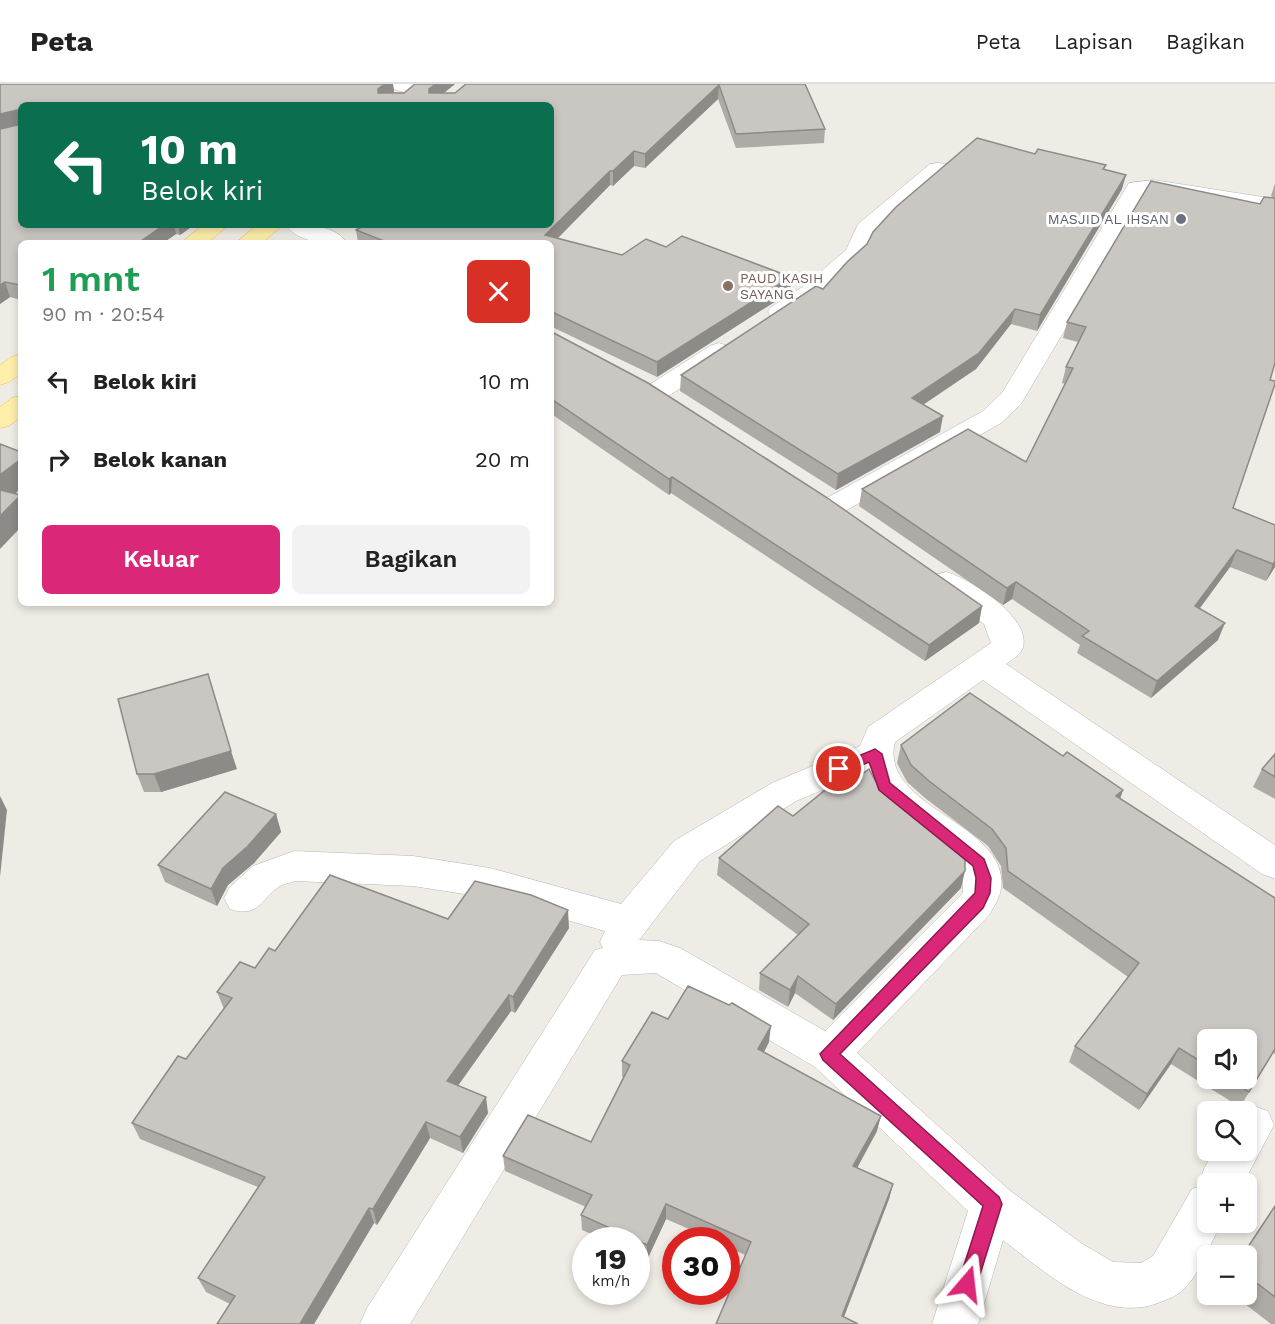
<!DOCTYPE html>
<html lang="id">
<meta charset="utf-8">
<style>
body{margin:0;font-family:"Work Sans",sans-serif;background:#f2f2f2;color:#222;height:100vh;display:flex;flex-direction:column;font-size:22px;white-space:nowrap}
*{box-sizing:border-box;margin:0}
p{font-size:20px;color:#767676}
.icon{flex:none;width:33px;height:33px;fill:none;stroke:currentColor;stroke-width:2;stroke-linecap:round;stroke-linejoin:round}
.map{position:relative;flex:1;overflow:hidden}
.sheet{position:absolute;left:18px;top:156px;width:536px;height:366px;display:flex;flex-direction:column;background:#fff;border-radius:9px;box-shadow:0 3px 9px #0003}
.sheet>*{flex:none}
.guide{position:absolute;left:18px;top:18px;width:536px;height:126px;border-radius:9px;box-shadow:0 3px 9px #0003;background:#0b6e4f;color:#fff;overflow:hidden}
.tools{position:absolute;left:1197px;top:945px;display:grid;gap:12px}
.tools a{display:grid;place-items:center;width:60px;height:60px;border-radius:9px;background:#fff;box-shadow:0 3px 9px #0003;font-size:30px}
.speed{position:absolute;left:572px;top:1143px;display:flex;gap:12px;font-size:30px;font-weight:700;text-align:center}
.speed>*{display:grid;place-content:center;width:78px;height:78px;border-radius:50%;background:#fff;box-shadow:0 3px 9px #0003;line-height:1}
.speed small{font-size:15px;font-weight:400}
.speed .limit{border:9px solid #d22;background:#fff;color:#111}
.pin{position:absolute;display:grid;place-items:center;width:51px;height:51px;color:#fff;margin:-26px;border:3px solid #fff;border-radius:50%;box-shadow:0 2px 6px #0007}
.me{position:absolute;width:66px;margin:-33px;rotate:17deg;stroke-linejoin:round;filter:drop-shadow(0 0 4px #0008)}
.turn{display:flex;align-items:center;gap:21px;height:126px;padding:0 24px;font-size:27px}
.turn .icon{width:78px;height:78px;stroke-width:2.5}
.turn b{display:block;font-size:42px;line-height:51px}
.round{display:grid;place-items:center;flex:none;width:63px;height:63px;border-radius:9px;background:#f2f2f2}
.overview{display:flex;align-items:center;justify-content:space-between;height:102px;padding:0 24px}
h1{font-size:36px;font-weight:600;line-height:45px;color:#1e9e55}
.button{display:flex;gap:12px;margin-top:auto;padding:12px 24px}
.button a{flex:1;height:69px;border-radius:9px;background:#db2777;color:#fff;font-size:24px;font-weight:600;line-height:69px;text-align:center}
.button a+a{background:#f2f2f2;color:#222}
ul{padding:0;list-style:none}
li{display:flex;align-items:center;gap:18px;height:78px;padding:0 24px}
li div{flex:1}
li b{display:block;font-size:22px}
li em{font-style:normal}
header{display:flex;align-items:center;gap:36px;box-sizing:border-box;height:84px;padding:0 30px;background:#fff;border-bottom:2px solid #e0e0e0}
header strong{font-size:28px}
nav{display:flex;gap:33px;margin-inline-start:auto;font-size:21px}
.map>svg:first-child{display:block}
</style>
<header>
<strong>Peta</strong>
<nav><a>Peta</a><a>Lapisan</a><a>Bagikan</a></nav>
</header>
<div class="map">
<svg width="1275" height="1240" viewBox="0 0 1275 1240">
<rect width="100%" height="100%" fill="#eeece4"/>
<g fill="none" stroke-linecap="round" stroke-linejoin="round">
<defs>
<g id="minor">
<path d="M386,0H419L425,5L415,11L389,4Z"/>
<path d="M938,79L946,80L949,85L946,90L876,148L864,174L820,212L789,233L780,235L771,233L768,228L771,223L804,202L846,166L858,140L930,80Z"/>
<path d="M1154,96L1275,115V129L1154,108L1145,110L1021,320L1001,339L845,427L835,430L825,427L821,421L825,415L983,327L1002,309L1129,99Z"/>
<path d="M286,141C306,141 335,140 347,159C327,159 299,160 286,141Z"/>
<path d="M719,259L728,262L732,267L728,272L667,313L658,315L649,313L645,307L649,301L710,262Z"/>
<path d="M946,488C969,494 1031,533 1023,563C1021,571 1012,575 1006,580L1275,761V795L1262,790L983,596L895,658C878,724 1010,739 1001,804C1000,814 994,822 990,830L857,969L1008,1105L1081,1159L1113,1178L1141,1179L1153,1172L1192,1105L1198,1103L1204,1085L1214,1066H1246V1028L1238,1027L1253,1022L1268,1027L1274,1041L1243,1100H1208V1138H1222C1210,1159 1202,1185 1186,1203C1178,1212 1168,1215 1158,1219C1101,1240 1045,1188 1003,1156L978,1240H932L968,1127L815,983L656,889L622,891L410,1240H360L367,1224L595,866L603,864L600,858L605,847L490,814L413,802L295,797C289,799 282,800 277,804C259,818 257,834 230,825L224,814L230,803L253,782L294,767L413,772L490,784L621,820L674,757L772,699L860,662L868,643L991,559L984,540L935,505L931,498L935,491ZM863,689L873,712L963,787V809L825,947L680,864L659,857L639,856L700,777L796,717Z"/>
</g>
<g id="major">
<path d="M203,141H229L207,159H181Z"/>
<path d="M257,141H283L262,159H236Z"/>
<path d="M21,270V290L9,298L0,301V281L12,273Z"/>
<path d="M21,312V333L9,342L0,344V323L12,314Z"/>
</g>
</defs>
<use href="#minor" stroke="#b4b7bb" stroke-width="1"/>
<use href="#major" stroke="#efc25c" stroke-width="1"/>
<use href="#minor" fill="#fff" fill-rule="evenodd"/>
<use href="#major" fill="#fdeeaa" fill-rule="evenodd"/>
</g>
<g fill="#aeaaa6" fill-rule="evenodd">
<path d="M0,0H393L394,8L393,9H404L415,0H455L444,9H455L466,0H805L825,45L824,59L736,64L718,15L645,84L634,82L613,102L610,101L558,154L622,171L646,155L666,163L682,152L791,193L790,208L657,293L550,242V159H358L356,146L365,141H550V21H21V141H194L180,151L176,150L163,159H21V216L10,213L0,220V45L18,41L0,45Z"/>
<path d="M1035,70L1105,86L1122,105L1037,247L1011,240L976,285L923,321L940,348L836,406L680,307L681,291L823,205Z"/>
<path d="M1151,97L1233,424L1275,483L1266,497L1230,483L1199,525L1218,556L1151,614L1077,569L1080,561L1012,515L1003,521L859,422L862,405L1026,378L1065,300L1062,299L1066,283L1078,258L1063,254L1067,238Z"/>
<path d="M1275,99V114L1271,112Z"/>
<path d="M550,247L982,522L979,539L925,577L671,409L669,411L550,329Z"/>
<path d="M901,661L1063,672L1123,706L1120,715L1275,814V970L1273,969L1240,1023L1171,980L1139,1026L1069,978L1075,962L1128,893L1003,804L1001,782L988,762L925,714L907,698L897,679ZM1208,956L1246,994H1208Z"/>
<path d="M1275,670V715L1253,703L1262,685Z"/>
<path d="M237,685L161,708H144L137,690Z"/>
<path d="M854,696H875L961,804L833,936L795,909L788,923L759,906L760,889L798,851L717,791L719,774Z"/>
<path d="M276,730L281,748L254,779L228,801L217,822L165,798L158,781Z"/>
<path d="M448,835L569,844L515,929L511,927L458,1001L488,1029L463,1069L430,1054L377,1141L374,1139L314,1240H217L230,1220L206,1208L198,1194L258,1103L140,1055L132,1039L186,975L224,925L217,908L255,884L275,867Z"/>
<path d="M668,935L769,958L764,968L877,1047L857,1084L893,1100L889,1115L844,1233L716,1240L745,1171L726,1162V1156H714L666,1135L647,1176L636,1171V1156H605L582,1146L581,1131L586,1123L505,1087L503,1072L591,1058L623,993H622V977Z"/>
<path d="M1275,1121V1240H1271L1232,1210H1246V1172H1241Z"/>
</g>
<g fill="#8d8b87">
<path d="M385,0H393L394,8L380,19L378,5Z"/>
<path d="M436,0H455L431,19L430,21L429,5Z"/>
<path d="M719,1L718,15L645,84V70Z"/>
<path d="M18,26L21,41L0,45V30Z"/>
<path d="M634,67V82L613,102V87Z"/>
<path d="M610,87V101L550,162L545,151Z"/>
<path d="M1126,91L1122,105L1037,247L1040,231Z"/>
<path d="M164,141H174L176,150L163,159H138Z"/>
<path d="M178,141H194L180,151Z"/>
<path d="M791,193L790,208L657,293V278Z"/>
<path d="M5,198L10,213L0,220V201Z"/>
<path d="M1015,225L1011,240L976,285L909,330L912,314Z"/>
<path d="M943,332L940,348L836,406L838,390Z"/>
<path d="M21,375V405L0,421V391Z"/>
<path d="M672,393L671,409L669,411V395Z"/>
<path d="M21,411V443L0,465V432Z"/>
<path d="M1237,466L1230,483L1189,539L1195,522Z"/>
<path d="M1275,477V483L1266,497L1273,480Z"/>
<path d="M1016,498L1012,515L1003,521L1007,504Z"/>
<path d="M982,522L979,539L925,577L929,561Z"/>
<path d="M1225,539L1218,556L1151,614L1157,597Z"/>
<path d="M231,667L237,685L161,708L154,690Z"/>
<path d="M1123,706L1117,723L1116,712Z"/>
<path d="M0,712L7,726L0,793Z"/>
<path d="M276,730L281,748L254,779L228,801L217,822L211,805L223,784Z"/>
<path d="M965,787L961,804L833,936L836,920Z"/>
<path d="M568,826L569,844L515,929L513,913Z"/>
<path d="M798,892L795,909L788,923L790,906Z"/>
<path d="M509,911L511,927L450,1013L447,997Z"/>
<path d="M771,942L769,958L757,981L758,965Z"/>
<path d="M1179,964L1171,980L1139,1026L1147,1010Z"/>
<path d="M486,1013L488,1029L463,1069L460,1053Z"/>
<path d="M881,1032L877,1047L850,1097L853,1082Z"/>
<path d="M426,1038L430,1054L377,1141L373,1125Z"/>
<path d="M893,1100L889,1115L841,1240L842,1232Z"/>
<path d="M666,1120V1135L647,1176V1161Z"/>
<path d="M369,1124L374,1139L314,1240H300Z"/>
</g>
<g fill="#cac6c1" stroke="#8d8b87" stroke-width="1.5">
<path d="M0,0H385L378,5V9H404L415,0H436L429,5V9H455L466,0H805L825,45L736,50L719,1L645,70L634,67L613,87H610L545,151L622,171L646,155L666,163L682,152L791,193L657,278L550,227V159H389L356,146L365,141H550V21H21V141H164L138,159H21V200L20,201L5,198L0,201V45L18,41V26L0,30Z"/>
<path d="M977,54L1035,70L1038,65L1106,81L1103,85L1126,91L1040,231L1015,225L979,269L912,314L943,332L838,390L681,291L816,202L823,205L847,178L867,160L873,148L896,123Z"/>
<path d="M1151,97L1260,120L1264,113L1275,114V279L1270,296L1275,297V300L1233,424L1275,441V477L1273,480L1237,466L1195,522L1225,539L1157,597L1082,552L1089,547L1016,498L1007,504L862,405L968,345L1026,378L1073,284L1066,283L1086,243L1067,238Z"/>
<path d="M550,247L648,299L826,413L982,522L929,561L672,393L669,395L550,314Z"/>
<path d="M0,360L21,368V375L0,391Z"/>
<path d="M0,406L21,411L0,432Z"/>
<path d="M208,590L231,667L154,690H137L118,615Z"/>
<path d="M970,609L1063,672L1067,668L1123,706L1116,712L1275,814V965L1249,1008L1228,994H1246V956H1208V982L1179,964L1147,1010L1075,962L1139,879L1008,787L1006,764L992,745L929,697L911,681L901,661Z"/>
<path d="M1275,670V693L1262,685Z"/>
<path d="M869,685L875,696L965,771V787L836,920L798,892L790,906L760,889L809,840L719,774L778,722L793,732L845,690L854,696Z"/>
<path d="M225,708L276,730L248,762L223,784L211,805L158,781Z"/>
<path d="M330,791L448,835L475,797L531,811L568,826L513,913L509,911L447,997L486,1013L460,1053L426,1038L373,1125L369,1124L300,1240H217L235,1212L198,1194L265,1093L132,1039L178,972L186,975L232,914L217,908L240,878L255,884L269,864L275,867Z"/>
<path d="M688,902L729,921L732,919L771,942L758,965L881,1032L853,1082L893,1100L842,1232L858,1240H716L751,1158L666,1120L647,1161L581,1131L592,1111L503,1072L528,1031L591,1058L630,981L622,977L652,928L668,935Z"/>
<path d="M1275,1122V1213L1246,1191V1172H1242Z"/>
</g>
<path fill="#db2777" stroke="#8e194d" stroke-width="1.5" d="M875,665L882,670L890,699L984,775L991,794L990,809L983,824L840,970L999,1113L1002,1120L977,1200L974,1207L967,1209L961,1207L958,1200L983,1122L823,976L820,970L975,809L976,794L973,782L879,706L869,678L839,691L832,685L834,682Z"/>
<circle fill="#6b7280" stroke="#fff" stroke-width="2" cx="1181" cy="135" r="6"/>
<circle fill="#8d6e63" stroke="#fff" stroke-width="2" cx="728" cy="202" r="6"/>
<g text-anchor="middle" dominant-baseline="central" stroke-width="6" stroke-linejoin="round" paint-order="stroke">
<g font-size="14" fill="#5b616d" stroke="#fff" text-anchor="end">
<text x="1169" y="135">MASJID AL IHSAN</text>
</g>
<g font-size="14" fill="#785e54" stroke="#fff" text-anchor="start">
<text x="740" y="194">PAUD KASIH<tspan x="740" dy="16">SAYANG</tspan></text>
</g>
</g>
</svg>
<div class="tools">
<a><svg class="icon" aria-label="sound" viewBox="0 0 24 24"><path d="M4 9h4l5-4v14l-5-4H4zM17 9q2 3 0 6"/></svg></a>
<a><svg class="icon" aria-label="search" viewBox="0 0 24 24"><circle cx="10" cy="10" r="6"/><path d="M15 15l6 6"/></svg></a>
<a>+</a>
<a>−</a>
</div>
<div class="speed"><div>19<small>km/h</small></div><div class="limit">30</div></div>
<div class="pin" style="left:839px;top:685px;background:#d93025"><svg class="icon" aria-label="arrive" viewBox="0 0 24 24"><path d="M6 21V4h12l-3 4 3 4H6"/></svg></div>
<svg class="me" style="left:967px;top:1200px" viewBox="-20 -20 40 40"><path d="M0-17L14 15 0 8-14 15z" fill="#db2777" stroke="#fff" stroke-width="4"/></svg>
<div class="guide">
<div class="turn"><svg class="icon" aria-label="left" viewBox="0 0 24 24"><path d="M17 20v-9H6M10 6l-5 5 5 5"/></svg><div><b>10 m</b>Belok kiri</div></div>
</div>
<section class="sheet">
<div class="overview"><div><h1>1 mnt</h1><p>90 m · 20:54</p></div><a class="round" style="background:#d93025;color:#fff"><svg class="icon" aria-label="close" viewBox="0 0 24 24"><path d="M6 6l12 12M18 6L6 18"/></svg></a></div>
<ul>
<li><svg class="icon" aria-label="left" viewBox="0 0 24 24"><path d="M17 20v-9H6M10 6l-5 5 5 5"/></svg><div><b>Belok kiri</b></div><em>10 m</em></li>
<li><svg class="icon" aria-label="right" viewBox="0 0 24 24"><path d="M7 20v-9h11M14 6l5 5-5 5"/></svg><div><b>Belok kanan</b></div><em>20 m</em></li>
</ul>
<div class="button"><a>Keluar</a><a>Bagikan</a></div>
</section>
</div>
